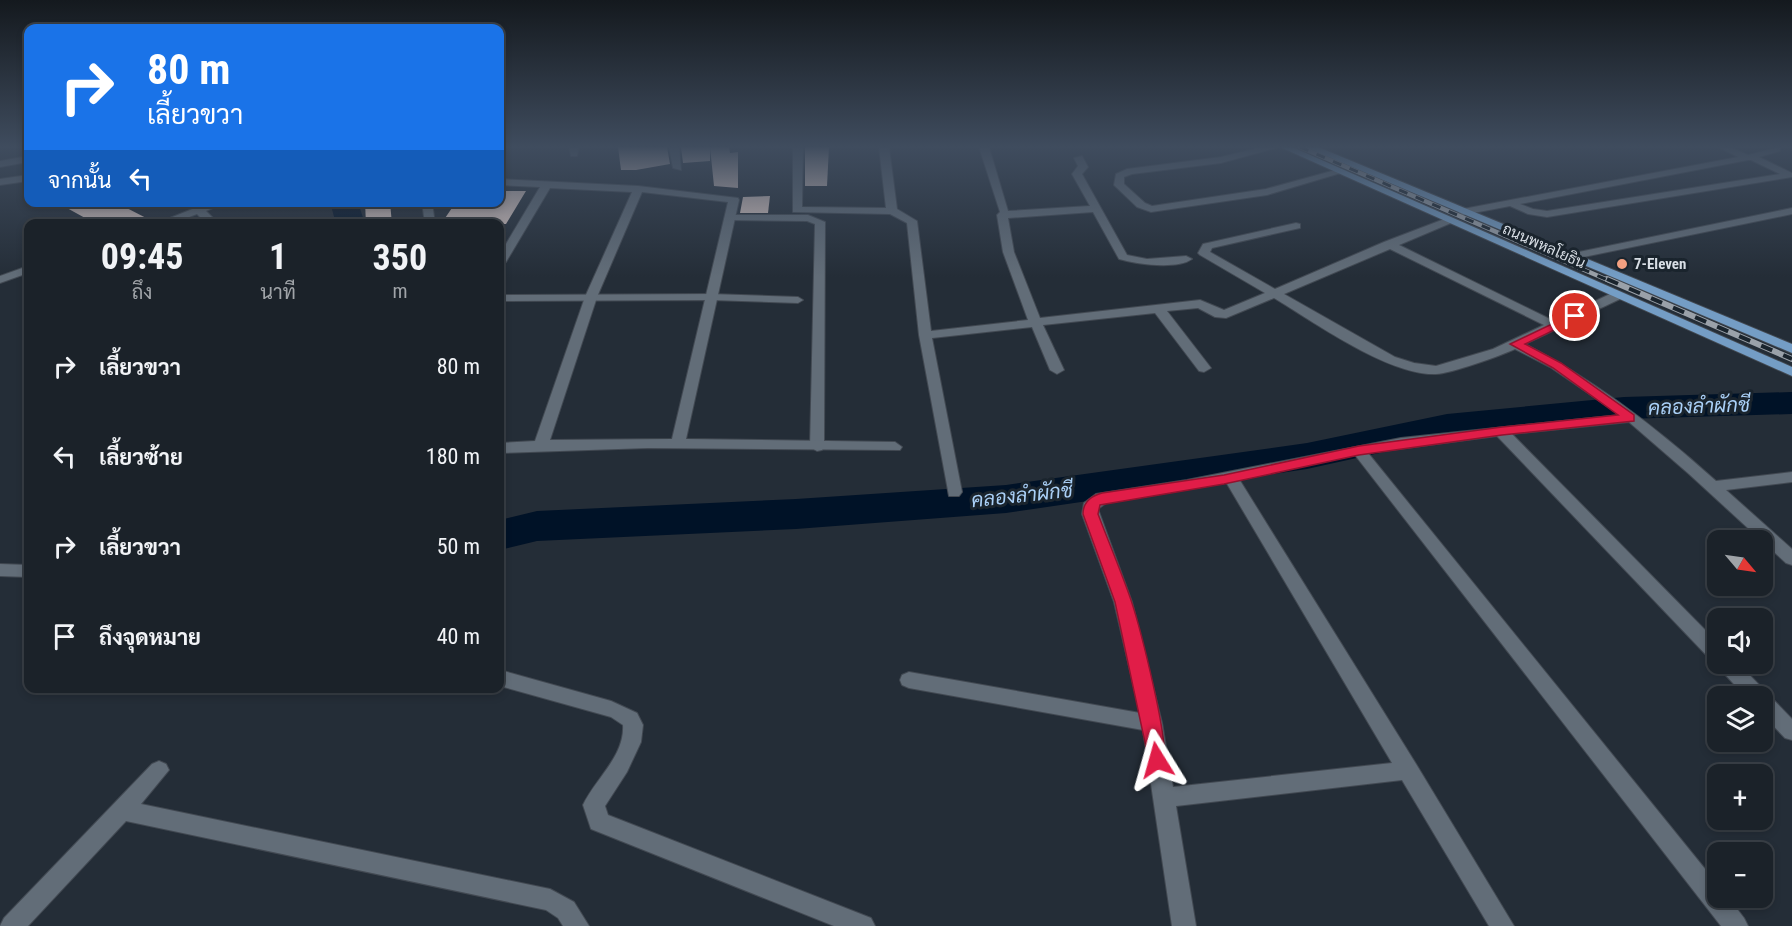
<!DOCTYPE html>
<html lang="th">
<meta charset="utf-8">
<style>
body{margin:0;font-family:"Roboto Condensed",Sarabun,sans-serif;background:#282f35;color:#f1f3f6;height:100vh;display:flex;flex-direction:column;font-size:22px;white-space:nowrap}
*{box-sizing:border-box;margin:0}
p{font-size:20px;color:#a0a4a8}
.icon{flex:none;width:33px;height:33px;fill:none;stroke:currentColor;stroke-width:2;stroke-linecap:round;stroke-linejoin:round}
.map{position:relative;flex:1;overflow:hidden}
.side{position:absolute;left:24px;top:219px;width:480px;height:474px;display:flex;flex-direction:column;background:#1b2229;border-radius:12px;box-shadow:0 3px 9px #0003,0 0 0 2px #393f46}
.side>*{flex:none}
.banner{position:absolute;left:24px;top:24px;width:480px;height:183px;border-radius:12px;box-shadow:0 3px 9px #0003,0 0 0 2px #393f46;background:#1a73e8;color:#fff;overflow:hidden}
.needle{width:39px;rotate:119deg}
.controls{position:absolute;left:1707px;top:530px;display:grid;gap:12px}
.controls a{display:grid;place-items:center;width:66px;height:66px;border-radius:12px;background:#1b2229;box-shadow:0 3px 9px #0003,0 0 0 2px #393f46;font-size:30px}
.pin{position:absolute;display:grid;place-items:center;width:51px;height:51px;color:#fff;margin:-26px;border:3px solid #fff;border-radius:50%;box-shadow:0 2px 6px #0007}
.me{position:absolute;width:66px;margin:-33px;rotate:352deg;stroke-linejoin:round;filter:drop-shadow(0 0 4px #0008)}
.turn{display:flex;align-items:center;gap:21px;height:126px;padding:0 24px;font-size:27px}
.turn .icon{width:78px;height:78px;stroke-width:2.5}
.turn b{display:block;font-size:42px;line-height:51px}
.then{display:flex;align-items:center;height:57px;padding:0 24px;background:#0003;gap:12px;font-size:22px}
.eta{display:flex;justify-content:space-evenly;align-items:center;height:102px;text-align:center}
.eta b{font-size:36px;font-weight:700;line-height:42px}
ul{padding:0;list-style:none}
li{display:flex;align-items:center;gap:18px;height:90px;padding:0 24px}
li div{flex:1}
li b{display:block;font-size:22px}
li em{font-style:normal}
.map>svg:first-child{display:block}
</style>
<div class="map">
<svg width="1792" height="926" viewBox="0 0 1792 926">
<rect width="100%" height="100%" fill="#242d37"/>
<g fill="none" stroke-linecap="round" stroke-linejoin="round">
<g fill="#001227" fill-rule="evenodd">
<path d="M330,202H358L365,224H336Z"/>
<path d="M1792,392V414L1624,419L1447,438L1307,469L1006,513L796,529L537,541L500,550V520L537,511L796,499L1006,485L1307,443L1447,414L1624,397Z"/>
</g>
</g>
<g fill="#ddcac4">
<path d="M618,147H667L670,164L636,170H621Z"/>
<path d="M681,147H710V161L683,163Z"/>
<path d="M710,147H729L730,153L738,152V188L714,186Z"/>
<path d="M805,147H829L827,186H805Z"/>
<path d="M501,191H526L506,224H441L456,202H500Z"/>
<path d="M770,196L768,213H740L743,197Z"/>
<path d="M56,202H115L154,222L96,224Z"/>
<path d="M365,202H390L392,224H366Z"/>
</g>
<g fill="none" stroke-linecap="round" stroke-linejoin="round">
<defs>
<g id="service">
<path d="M1718,147H1730L1748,155L1780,147V151L1759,157L1792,173V177L1547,217L1528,214L1510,206L1463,215L1458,212L1463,209L1738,157ZM1748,160H1751L1780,174L1547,211L1533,209L1520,204Z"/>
<path d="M731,215H808L825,222L824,447L822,450L817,451L810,447L815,224L807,221L728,220L726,218Z"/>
<path d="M711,294L798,297L803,300L798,303L711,300L500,301V295Z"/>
</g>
<g id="minor">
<path d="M569,147H579L577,156H571Z"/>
<path d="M669,147H679L681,170L673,168Z"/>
<path d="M793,147H803L802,207L886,208L879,147H889L897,209L917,221L931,331L1028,320L1003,252L997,215L1000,212L979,147H989L1008,211L1090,206L1072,174L1078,166L1074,158L1082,156L1088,167L1082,174L1127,255L1147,259L1186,256L1192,259C1177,270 1136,264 1119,259L1093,212L1008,218L1014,252L1040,318L1200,300L1224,310L1265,293L1200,255L1198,253L1203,244L1296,223L1300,224V228L1212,248L1210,252L1275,289L1384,242L1447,218L1451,219V223L1399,245L1554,321L1612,293H1620V299L1525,344C1596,381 1657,428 1716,481L1792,472V482L1726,490L1792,549V565L1786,563L1689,474L1629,422L1512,434L1718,643V663H1738L1792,719V740L1785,738L1762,714V696H1745L1719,668L1717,663V662L1711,660L1497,436L1368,453L1718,885V897H1728L1744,918L1748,926H1721L1355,455L1239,479L1416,764L1514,926H1489L1402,780L1176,806L1196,926H1172L1143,730L909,688L902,685L900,680L902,675L909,672L1140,713L1114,602L1082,514L1084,503L1096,494L1187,480L1401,438L1620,415L1550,367L1515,349C1500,356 1452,373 1436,374C1389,376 1314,322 1274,298L1226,318L1215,317L1198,308L1167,311L1211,368L1204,372L1199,371L1155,313L1043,325L1064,370L1057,374L1050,370L1032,327L932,338L962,492L959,496H949L919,335L907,223L890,214L793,212ZM1390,249L1544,325L1493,349L1436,366L1414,363L1395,357L1284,294ZM1226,482L1392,763L1173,787L1162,723L1132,602L1098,509L1106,503Z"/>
<path d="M1262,147H1279L1221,163L1132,174L1124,177V184L1145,203L1152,206L1266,189L1339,169L1344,172L1267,195L1151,212L1137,207L1114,185L1116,174L1127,169L1221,157Z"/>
<path d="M28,156V162L0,167V161Z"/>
<path d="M28,175V181L0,185V179Z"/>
<path d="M500,179L638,186L738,198L739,200L686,439L895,442L902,447L900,450L648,448L500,453V443L535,441L585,297L632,192L550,188L506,262L500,265V254L540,187L500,185ZM642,192L728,202L672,439L550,440L597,297Z"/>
<path d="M210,202H226L206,211L219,224H207L197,214L171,224H155Z"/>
<path d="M422,202H432L435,224H425Z"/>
<path d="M1792,208V214L1569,260L1563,257L1569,254Z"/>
<path d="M28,266V273L0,283V276Z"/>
<path d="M0,564L28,565V577L0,576Z"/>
<path d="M500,670L611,701L637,713L643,725L641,742L627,772L605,806L608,815L871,918L875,926H834L591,829L583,805C595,779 625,756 623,725L611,717L500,686Z"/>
<path d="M159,761L166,764L169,770L141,804L550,889L574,902L589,926H563L558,918L546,910L126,821L28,926H0L4,918L152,764Z"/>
</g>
<g id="primary">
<path d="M1280,147H1292L1792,367V376Z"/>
<path d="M1305,147H1318L1792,344V353Z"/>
</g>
</defs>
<use href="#service" stroke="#424952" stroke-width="2"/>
<use href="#minor" stroke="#424952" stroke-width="2"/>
<use href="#primary" stroke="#424952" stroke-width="2"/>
<use href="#service" fill="#626d78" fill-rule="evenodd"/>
<use href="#minor" fill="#626d78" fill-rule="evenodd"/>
<use href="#primary" fill="#749dc5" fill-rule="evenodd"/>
<defs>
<path id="rail-far1" d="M1300,147L1610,281"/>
<path id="rail" d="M1607,279L1792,359"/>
</defs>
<use href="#rail-far1" stroke="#9aa1a9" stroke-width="4.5"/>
<use href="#rail" stroke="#9aa1a9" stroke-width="6"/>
<use href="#rail-far1" stroke="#1a242d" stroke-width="3" stroke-dasharray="9" stroke-linecap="butt"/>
<use href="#rail" stroke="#1a242d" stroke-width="4" stroke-dasharray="12" stroke-linecap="butt"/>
</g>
<linearGradient id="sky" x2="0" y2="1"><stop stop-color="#14191e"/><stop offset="0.53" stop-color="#3f4c5e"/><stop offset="1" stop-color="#3f4c5e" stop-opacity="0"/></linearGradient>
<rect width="1792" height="277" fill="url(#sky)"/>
<path fill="#e11d48" stroke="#92132f" stroke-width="1.5" d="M1575,313L1579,314V318L1525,344L1561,363L1634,415V421L1502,435L1359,455L1224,484L1100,505L1098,514C1109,543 1121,571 1131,600C1139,624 1172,749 1163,766L1157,768L1150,766L1115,602L1083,514C1083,502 1091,496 1102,493L1224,475L1359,446L1502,427L1618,415L1553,368L1510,344Z"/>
<circle fill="#f3a081" stroke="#1a242d" stroke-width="2" cx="1622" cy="264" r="6"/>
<g text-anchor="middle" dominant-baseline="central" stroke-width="6" stroke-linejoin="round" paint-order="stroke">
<g font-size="15" fill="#d8dee5" stroke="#1a242d">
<text transform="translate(1544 246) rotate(24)">ถนนพหลโยธิน</text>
</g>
<g font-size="15" font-weight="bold" fill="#d8dee5" stroke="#1a242d" text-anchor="start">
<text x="1634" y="264">7-Eleven</text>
</g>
<g font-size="20" font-style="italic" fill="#aad0f7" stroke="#1a242d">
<text transform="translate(1699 406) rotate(-2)">คลองลำผักชี</text>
<text transform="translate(1022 495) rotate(-6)">คลองลำผักชี</text>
</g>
</g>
</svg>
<div class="controls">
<a><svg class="needle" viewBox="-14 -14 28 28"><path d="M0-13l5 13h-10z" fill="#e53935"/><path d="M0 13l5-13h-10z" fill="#a0a4a8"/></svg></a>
<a><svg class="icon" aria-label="sound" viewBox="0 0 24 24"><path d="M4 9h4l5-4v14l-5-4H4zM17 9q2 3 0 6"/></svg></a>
<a><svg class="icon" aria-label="layers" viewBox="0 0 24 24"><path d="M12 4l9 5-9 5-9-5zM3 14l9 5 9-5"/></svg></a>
<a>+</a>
<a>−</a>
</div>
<div class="pin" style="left:1575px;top:316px;background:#d93025"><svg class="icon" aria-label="arrive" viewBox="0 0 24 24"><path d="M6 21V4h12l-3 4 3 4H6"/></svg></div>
<svg class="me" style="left:1157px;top:760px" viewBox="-20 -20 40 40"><path d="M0-17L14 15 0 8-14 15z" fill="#e11d48" stroke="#fff" stroke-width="4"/></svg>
<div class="banner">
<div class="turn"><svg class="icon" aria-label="right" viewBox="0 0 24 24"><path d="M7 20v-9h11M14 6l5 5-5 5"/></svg><div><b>80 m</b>เลี้ยวขวา</div></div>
<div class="then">จากนั้น<svg class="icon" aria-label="left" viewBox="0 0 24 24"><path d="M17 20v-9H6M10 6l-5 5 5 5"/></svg></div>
</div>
<section class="side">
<div class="eta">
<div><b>09:45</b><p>ถึง</p></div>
<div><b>1</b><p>นาที</p></div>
<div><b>350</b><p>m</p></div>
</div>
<ul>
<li><svg class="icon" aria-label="right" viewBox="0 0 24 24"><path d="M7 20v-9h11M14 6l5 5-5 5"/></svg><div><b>เลี้ยวขวา</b></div><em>80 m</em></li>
<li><svg class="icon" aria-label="left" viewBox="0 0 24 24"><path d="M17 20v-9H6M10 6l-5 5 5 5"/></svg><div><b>เลี้ยวซ้าย</b></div><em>180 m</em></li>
<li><svg class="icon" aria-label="right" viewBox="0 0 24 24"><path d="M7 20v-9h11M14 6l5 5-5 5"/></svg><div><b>เลี้ยวขวา</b></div><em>50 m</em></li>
<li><svg class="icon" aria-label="arrive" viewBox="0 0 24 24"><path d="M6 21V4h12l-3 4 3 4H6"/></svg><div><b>ถึงจุดหมาย</b></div><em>40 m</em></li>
</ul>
</section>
</div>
